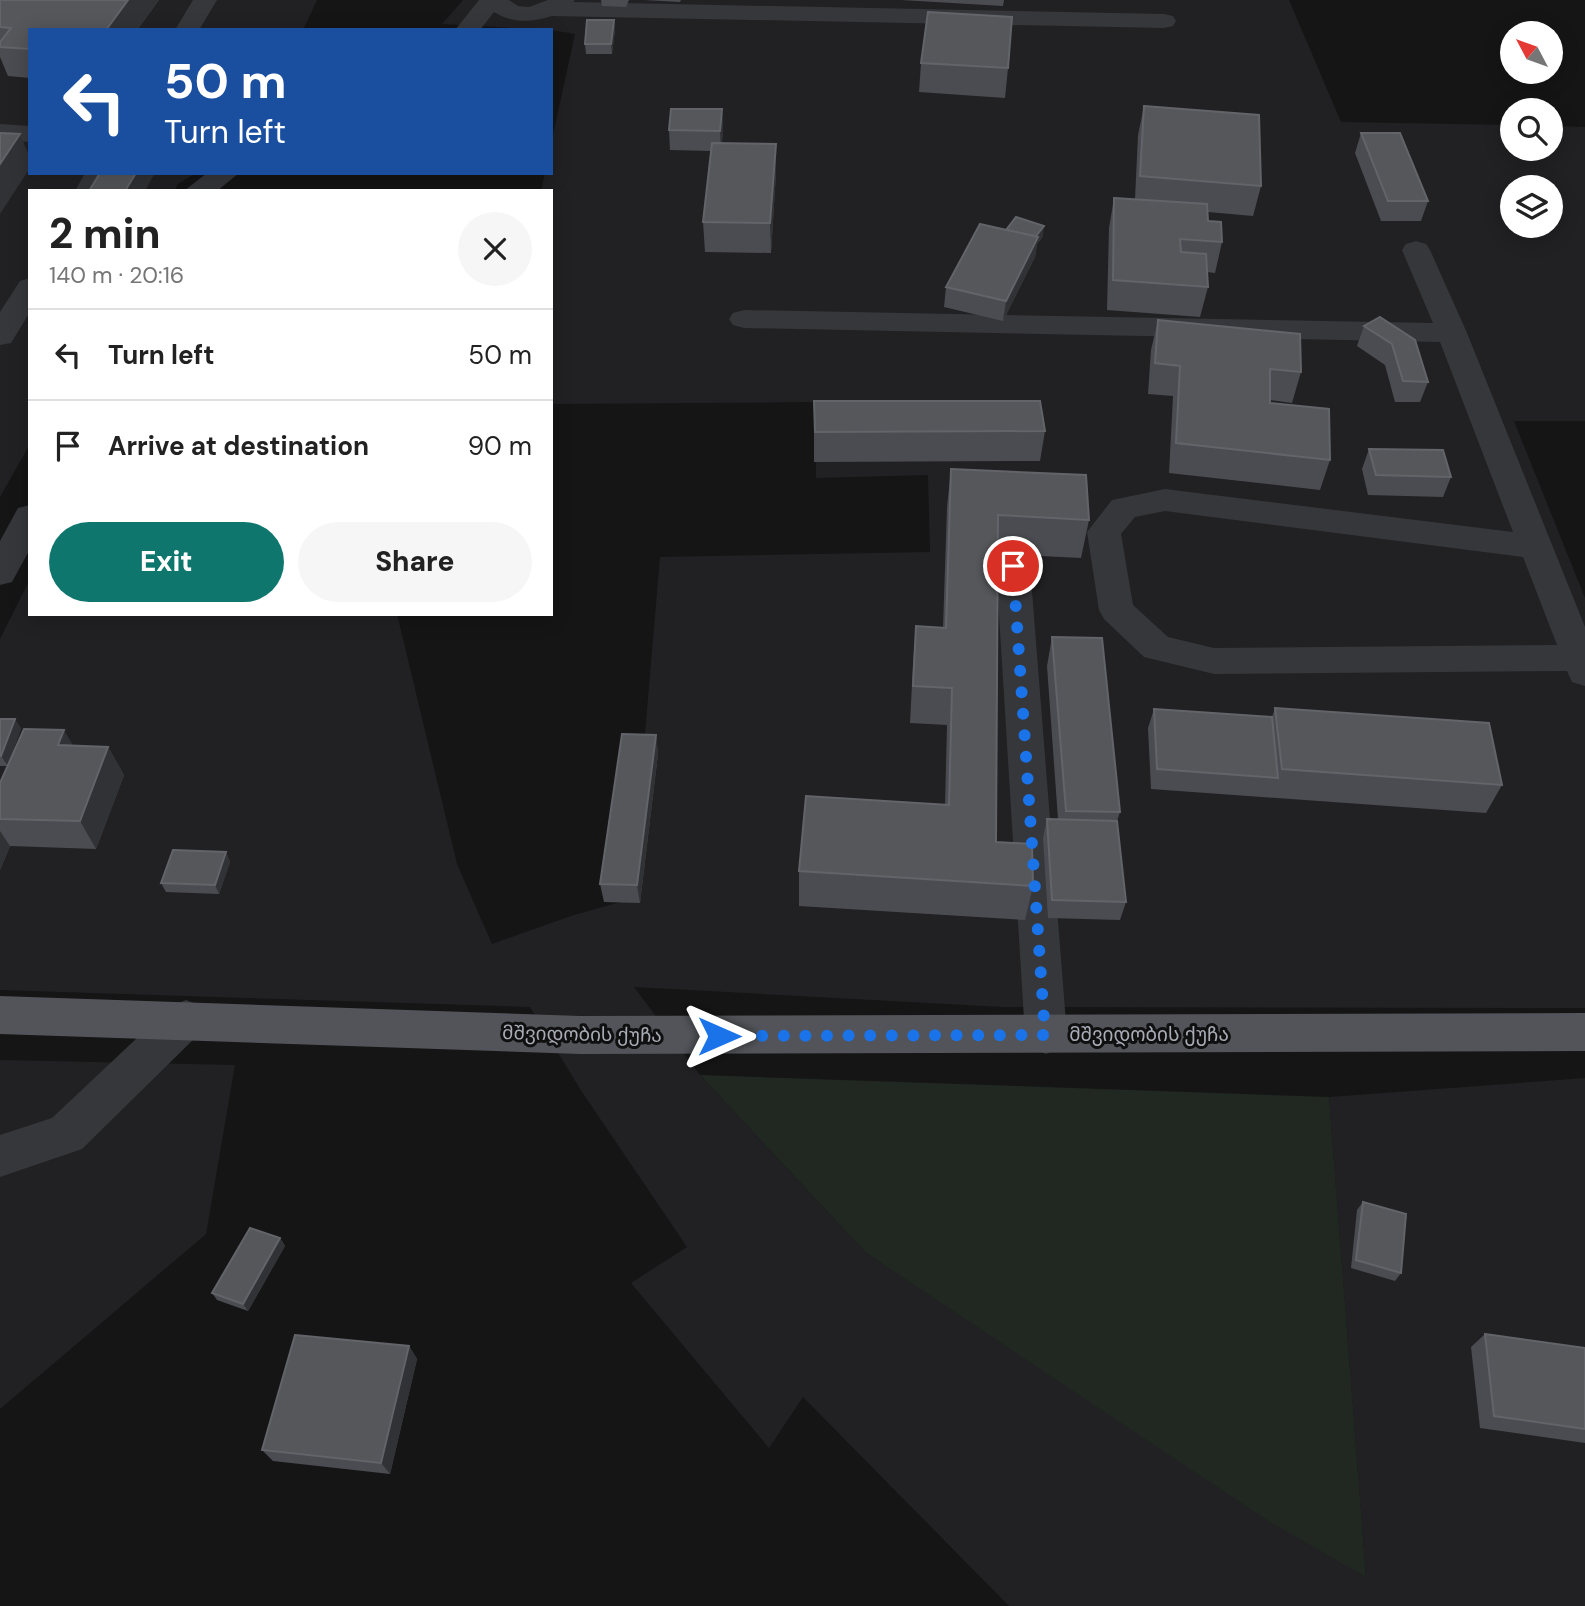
<!DOCTYPE html>
<meta charset="utf-8">
<style>
body{margin:0;font-family:"DM Sans","Noto Sans Georgian",sans-serif;background:#f6f6f6;color:#222;height:100vh;display:flex;flex-direction:column;font-size:26px;white-space:nowrap}
*{box-sizing:border-box;margin:0}
p{font-size:23px;color:#767676}
.icon{flex:none;width:38px;height:38px;fill:none;stroke:currentColor;stroke-width:2;stroke-linecap:round;stroke-linejoin:round}
.map{position:relative;flex:1;overflow:hidden}
.sheet{position:absolute;left:28px;top:189px;width:525px;height:427px;display:flex;flex-direction:column;background:#fff;border-radius:0px;box-shadow:0 4px 18px #0003}
.sheet>*{flex:none}
.top-card{position:absolute;left:28px;top:28px;width:525px;height:147px;border-radius:0px;box-shadow:0 4px 18px #0003;background:#1a4fa0;color:#fff;overflow:hidden}
.needle{width:46px;rotate:311deg}
.tools{position:absolute;left:1500px;top:21px;display:grid;gap:14px}
.tools a{display:grid;place-items:center;width:63px;height:63px;border-radius:50%;background:#fff;box-shadow:0 4px 18px #0003;font-size:35px}
.pin{position:absolute;display:grid;place-items:center;width:60px;height:60px;color:#fff;margin:-30px;border:4px solid #fff;border-radius:50%;box-shadow:0 2px 7px #0007}
.me{position:absolute;width:77px;margin:-38px;rotate:90deg;stroke-linejoin:round;filter:drop-shadow(0 0 5px #0008)}
.turn{display:flex;align-items:center;gap:24px;height:147px;padding:0 21px;font-size:32px}
.turn .icon{width:91px;height:91px;stroke-width:2.5}
.turn b{display:block;font-size:49px;line-height:60px}
.round{display:grid;place-items:center;flex:none;width:74px;height:74px;border-radius:37px;background:#f6f6f6}
.head{display:flex;align-items:center;justify-content:space-between;height:119px;padding:0 21px}
h1{font-size:42px;font-weight:800;line-height:52px}
.button{display:flex;gap:14px;margin-top:auto;padding:14px 21px}
.button a{flex:1;height:80px;border-radius:42px;background:#0f766e;color:#fff;font-size:28px;font-weight:800;line-height:80px;text-align:center}
.button a+a{background:#f6f6f6;color:#222}
ul{padding:0;list-style:none}
li{display:flex;align-items:center;gap:21px;height:91px;padding:0 21px;border-top:2px solid #e0e0e0}
li div{flex:1}
li b{display:block;font-size:26px}
li em{font-style:normal}
.map>svg:first-child{display:block}
</style>
<div class="map">
<svg width="1585" height="1606" viewBox="0 0 1585 1606">
<rect width="100%" height="100%" fill="#151516"/>
<g fill="#212123" fill-rule="evenodd">
<path d="M0,0H317L303,30H30V173H196L178,184L174,191H30V444L0,497Z"/>
<path d="M463,0H1289L1341,122L1512,125V149H1550L1551,126L1585,127V421H1514L1585,598V1008L1002,1007L634,987L700,1075L865,1252L1366,1577L1329,1097L1585,1078V1606H1009L803,1397L769,1448L631,1283L687,1247L582,1092L530,1007L0,990V639L29,581L30,614H397L457,864L492,944L571,916L631,899L660,557L930,552L928,475L816,478V402L551,404V191H541L545,173H551V144L575,34L551,30L442,24ZM1512,187H1550V226H1512Z"/>
<path d="M0,1060L235,1065L206,1234L0,1409Z"/>
</g>
<path fill="#212822" d="M700,1075L1329,1097L1366,1577L1270,1522L865,1252Z"/>
<g fill="none" stroke-linecap="round" stroke-linejoin="round">
<g fill="#36373b" fill-rule="evenodd">
<path d="M193,0H217L199,30H175Z"/>
<path d="M479,0H509L518,6L529,7L548,0H575L573,2L1164,14L1173,16L1176,21L1173,26L1164,28L552,16C532,22 513,24 494,12L480,30H455Z"/>
<path d="M0,124L30,126V142L0,140Z"/>
<path d="M85,173H112L103,191H75Z"/>
<path d="M207,173H239L217,191H184Z"/>
<path d="M1416,241L1426,244L1430,250L1467,333L1585,627V686L1572,682L1567,671L1214,674L1144,657L1104,619L1099,610L1087,532L1112,500L1165,489L1513,532L1440,342L744,328L733,325L729,319L733,313L744,310L1433,323L1402,250L1406,244ZM1165,511L1523,557L1557,645L1214,648L1168,637L1133,605L1121,534L1135,517Z"/>
<path d="M30,278V312L11,343L0,345V312L20,281Z"/>
<path d="M30,505V549L12,582L0,585V541L18,508Z"/>
<path d="M1013,554L1025,557L1030,566L1067,1035L1061,1048L1046,1054L1031,1048L1025,1035L996,566L1001,557Z"/>
<path d="M186,1000L201,1006L207,1019L201,1032L82,1149L0,1177V1135L52,1118L171,1006Z"/>
</g>
<path fill="#525459" fill-rule="evenodd" d="M0,996L580,1016L1585,1013V1051L580,1054L0,1034Z"/>
</g>
<g fill="#4b4c51">
<path d="M0,0H159L137,30H30V78L8,76L0,57Z"/>
<path d="M601,0H629L626,7L602,6Z"/>
<path d="M644,0H681L680,2Z"/>
<path d="M901,0H1004L1003,6Z"/>
<path d="M614,20L615,30L612,54H586L585,44Z"/>
<path d="M921,63L1008,68L1005,98L919,92Z"/>
<path d="M1144,106L1261,186L1253,216L1208,212V221L1222,242L1215,273L1207,272L1208,287L1200,317L1107,310L1109,228L1114,198L1135,199L1138,135Z"/>
<path d="M722,109L723,129L722,143L776,173L771,253L705,252L703,222L711,151L670,150L669,130Z"/>
<path d="M1361,133L1428,201L1421,221H1381L1355,153Z"/>
<path d="M1043,236L1037,244L1035,257L1003,321L944,307L946,287Z"/>
<path d="M1380,317L1428,382L1420,402H1395L1385,365L1357,346L1364,326Z"/>
<path d="M1158,320L1301,372L1292,403L1270,400V403L1330,460L1320,490L1169,473L1173,396L1148,394L1151,350Z"/>
<path d="M814,401L1045,431L1040,461L814,462Z"/>
<path d="M1369,449L1451,477L1443,497L1368,495L1362,469Z"/>
<path d="M951,469L1089,520L1081,558L998,554L996,842L1033,886L1025,920L799,906V871L945,805L947,725L910,723L913,664L916,626L943,628L947,507Z"/>
<path d="M1052,637L1120,812L1117,821L1126,902L1120,920L1048,918L1043,838L1047,819H1058L1047,666Z"/>
<path d="M1275,708L1502,785L1486,813L1151,789L1148,728L1154,709L1272,717Z"/>
<path d="M0,719L21,728L8,765L73,746L108,747L124,775L96,849L10,846L0,870V783L8,766H0Z"/>
<path d="M656,735L658,754L640,903L604,902L600,884Z"/>
<path d="M226,852L230,862L219,894L166,892L161,883Z"/>
<path d="M1363,1202L1401,1273L1395,1281L1351,1268L1357,1210Z"/>
<path d="M280,1238L285,1246L248,1311L217,1300L212,1293Z"/>
<path d="M1485,1334L1585,1348V1443L1480,1428L1471,1347Z"/>
<path d="M409,1346L417,1359L390,1474L273,1461L262,1450Z"/>
</g>
<g fill="#313235">
<path d="M128,0H159L137,30H106Z"/>
<path d="M614,20L615,30L612,54L611,44Z"/>
<path d="M722,109L723,129L721,151L720,131Z"/>
<path d="M20,134L30,158V168L0,214V164Z"/>
<path d="M776,144V173L771,253L770,223Z"/>
<path d="M136,173H155L145,191H125Z"/>
<path d="M1044,226L1043,236L1037,244L1035,257L1003,321L1006,301L1032,241Z"/>
<path d="M15,719L21,728L8,766L1,756Z"/>
<path d="M64,730L81,759L58,745Z"/>
<path d="M656,735L658,754L640,903L637,885Z"/>
<path d="M108,747L124,775L96,849L80,821Z"/>
<path d="M0,831L10,846L0,870Z"/>
<path d="M226,852L230,862L219,894L215,885Z"/>
<path d="M280,1238L285,1246L248,1311L243,1304Z"/>
<path d="M409,1346L417,1359L390,1474L381,1463Z"/>
</g>
<g fill="#55575b" stroke="#626469" stroke-width="2">
<path d="M0,0H128L106,30H30V49L0,47V42L11,28L0,27Z"/>
<path d="M928,12L1012,17L1008,68L921,63Z"/>
<path d="M587,20H614L611,44H585Z"/>
<path d="M1144,106L1259,115L1261,186L1140,176Z"/>
<path d="M671,109H722L720,131L669,130Z"/>
<path d="M0,133L20,134L0,164Z"/>
<path d="M1361,133H1400L1428,201H1388Z"/>
<path d="M712,143L776,144L770,223L703,222Z"/>
<path d="M100,173H136L125,191H89Z"/>
<path d="M1114,198L1207,204L1208,221L1221,222L1222,242L1180,239L1181,252L1206,254L1208,287L1113,280Z"/>
<path d="M1016,217L1044,226L1036,236L1006,230Z"/>
<path d="M980,224L1038,237L1006,301L946,287Z"/>
<path d="M1380,317L1415,340L1428,382L1403,381L1392,344L1364,326Z"/>
<path d="M1158,320L1300,334L1301,372L1270,369V403L1329,409L1330,460L1176,443L1180,366L1155,363Z"/>
<path d="M814,401H1040L1045,431L815,432Z"/>
<path d="M1369,449L1443,450L1451,477L1376,475Z"/>
<path d="M951,469L1086,475L1089,520L998,515L996,842L1032,844L1033,886L799,871L806,796L949,805L952,688L913,686L916,626L946,628Z"/>
<path d="M1052,637L1102,638L1120,812L1066,811Z"/>
<path d="M1275,708L1489,723L1502,785L1282,769Z"/>
<path d="M1154,709L1272,717L1278,778L1157,769Z"/>
<path d="M0,719H15L1,756H0Z"/>
<path d="M24,729L64,730L58,745L108,747L80,821L0,819V783Z"/>
<path d="M622,734L656,735L637,885L600,884Z"/>
<path d="M1047,819L1117,821L1126,902L1052,900Z"/>
<path d="M173,850L226,852L215,885L161,883Z"/>
<path d="M1363,1202L1406,1214L1401,1273L1356,1260Z"/>
<path d="M250,1228L280,1238L243,1304L212,1293Z"/>
<path d="M1485,1334L1585,1348V1429L1494,1416Z"/>
<path d="M295,1335L409,1346L381,1463L262,1450Z"/>
</g>
<g fill="none" stroke-linecap="round" stroke-linejoin="round">
<path stroke="#1a73e8" stroke-width="12" stroke-dasharray="0 21.6" d="M719,1036L1045,1035L1013,566"/>
</g>
<g text-anchor="middle" dominant-baseline="central" stroke-width="6" stroke-linejoin="round" paint-order="stroke">
<g font-size="19" fill="#a8acb5" stroke="#101011">
<text transform="translate(582 1034) rotate(1)">მშვიდობის ქუჩა</text>
<text x="1149" y="1034">მშვიდობის ქუჩა</text>
</g>
</g>
</svg>
<div class="tools">
<a><svg class="needle" viewBox="-14 -14 28 28"><path d="M0-13l5 13h-10z" fill="#e53935"/><path d="M0 13l5-13h-10z" fill="#767676"/></svg></a>
<a><svg class="icon" aria-label="search" viewBox="0 0 24 24"><circle cx="10" cy="10" r="6"/><path d="M15 15l6 6"/></svg></a>
<a><svg class="icon" aria-label="layers" viewBox="0 0 24 24"><path d="M12 4l9 5-9 5-9-5zM3 14l9 5 9-5"/></svg></a>
</div>
<div class="pin" style="left:1013px;top:566px;background:#d93025"><svg class="icon" aria-label="arrive" viewBox="0 0 24 24"><path d="M6 21V4h12l-3 4 3 4H6"/></svg></div>
<svg class="me" style="left:719px;top:1036px" viewBox="-20 -20 40 40"><path d="M0-17L14 15 0 8-14 15z" fill="#1a73e8" stroke="#fff" stroke-width="4"/></svg>
<div class="top-card">
<div class="turn"><svg class="icon" aria-label="left" viewBox="0 0 24 24"><path d="M17 20v-9H6M10 6l-5 5 5 5"/></svg><div><b>50 m</b>Turn left</div></div>
</div>
<section class="sheet">
<div class="head"><div><h1>2 min</h1><p>140 m · 20:16</p></div><a class="round"><svg class="icon" aria-label="close" viewBox="0 0 24 24"><path d="M6 6l12 12M18 6L6 18"/></svg></a></div>
<ul>
<li><svg class="icon" aria-label="left" viewBox="0 0 24 24"><path d="M17 20v-9H6M10 6l-5 5 5 5"/></svg><div><b>Turn left</b></div><em>50 m</em></li>
<li><svg class="icon" aria-label="arrive" viewBox="0 0 24 24"><path d="M6 21V4h12l-3 4 3 4H6"/></svg><div><b>Arrive at destination</b></div><em>90 m</em></li>
</ul>
<div class="button"><a>Exit</a><a>Share</a></div>
</section>
</div>
